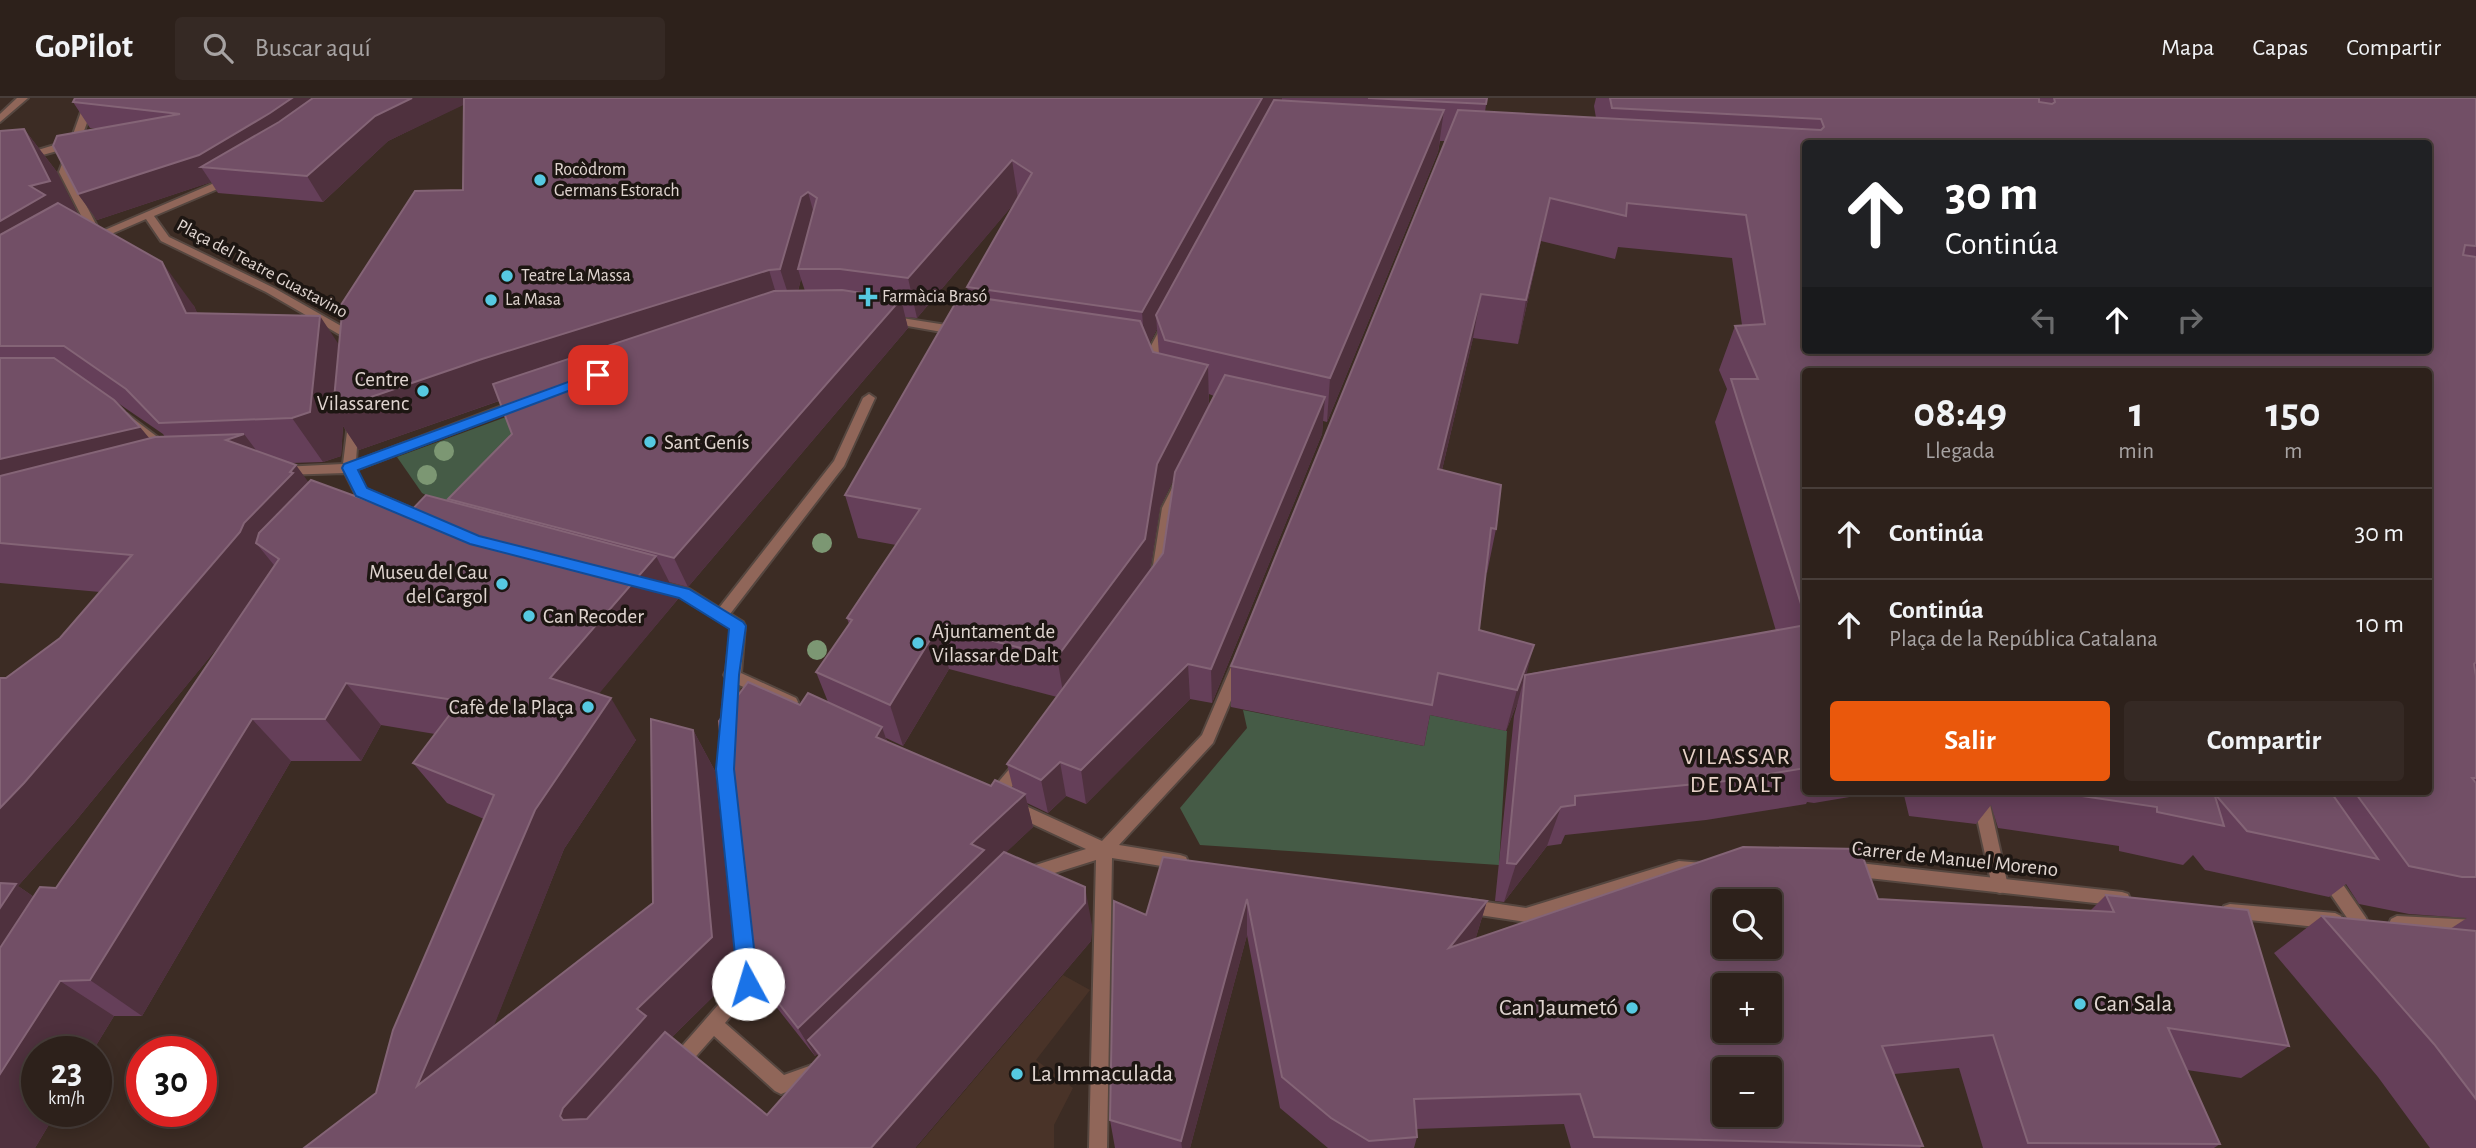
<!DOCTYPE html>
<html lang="es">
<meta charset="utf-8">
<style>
body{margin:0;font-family:"Alegreya Sans",sans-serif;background:#352924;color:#f1f3f6;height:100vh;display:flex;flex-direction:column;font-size:26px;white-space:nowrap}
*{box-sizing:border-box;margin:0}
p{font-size:23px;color:#a7a3a3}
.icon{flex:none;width:38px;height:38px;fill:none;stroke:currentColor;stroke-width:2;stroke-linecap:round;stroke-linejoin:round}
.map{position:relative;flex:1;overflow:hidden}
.side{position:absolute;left:1802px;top:270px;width:630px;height:427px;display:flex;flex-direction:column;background:#2d211b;border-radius:7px;box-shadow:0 4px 18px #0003,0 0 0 2px #483e3a}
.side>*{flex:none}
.guide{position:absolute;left:1802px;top:42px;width:630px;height:214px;border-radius:7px;box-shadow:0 4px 18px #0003,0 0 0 2px #483e3a;background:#202124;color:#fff;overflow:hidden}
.buttons{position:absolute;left:1712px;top:791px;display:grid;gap:14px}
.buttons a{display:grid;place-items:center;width:70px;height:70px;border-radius:7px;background:#2d211b;box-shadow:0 4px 18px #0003,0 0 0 2px #483e3a;font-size:35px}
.speed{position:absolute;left:21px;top:938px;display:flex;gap:14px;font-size:35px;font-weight:700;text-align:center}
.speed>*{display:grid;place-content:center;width:91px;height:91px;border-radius:50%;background:#2d211b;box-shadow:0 4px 18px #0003,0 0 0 2px #483e3a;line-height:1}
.speed small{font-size:18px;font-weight:400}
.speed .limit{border:10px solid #d22;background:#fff;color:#111}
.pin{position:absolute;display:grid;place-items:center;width:60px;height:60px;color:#fff;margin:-30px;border-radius:14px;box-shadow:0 4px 10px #0006}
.me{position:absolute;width:77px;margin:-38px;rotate:354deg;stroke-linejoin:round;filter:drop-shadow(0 0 5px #0008)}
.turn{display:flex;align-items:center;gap:24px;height:147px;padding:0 28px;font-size:32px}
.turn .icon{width:91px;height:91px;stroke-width:2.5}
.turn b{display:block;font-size:49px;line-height:60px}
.lanes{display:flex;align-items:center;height:66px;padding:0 28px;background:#0003;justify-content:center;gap:35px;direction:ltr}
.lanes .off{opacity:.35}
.eta{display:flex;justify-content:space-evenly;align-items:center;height:119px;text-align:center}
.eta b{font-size:42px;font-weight:700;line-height:49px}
.action{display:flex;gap:14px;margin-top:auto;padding:14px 28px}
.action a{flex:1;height:80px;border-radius:7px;background:#ea580c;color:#fff;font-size:28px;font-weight:700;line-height:80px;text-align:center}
.action a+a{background:#352924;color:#f1f3f6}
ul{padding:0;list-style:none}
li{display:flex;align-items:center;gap:21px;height:91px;padding:0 28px;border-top:2px solid #483e3a}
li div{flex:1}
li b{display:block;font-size:26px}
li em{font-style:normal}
header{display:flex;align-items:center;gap:42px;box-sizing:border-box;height:98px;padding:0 35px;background:#2d211b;border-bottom:2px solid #483e3a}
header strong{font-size:33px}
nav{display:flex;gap:38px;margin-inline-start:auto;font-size:24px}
.search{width:490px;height:63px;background:#352924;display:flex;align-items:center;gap:18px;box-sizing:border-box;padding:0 24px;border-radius:7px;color:#a7a3a3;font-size:26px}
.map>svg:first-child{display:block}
</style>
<header>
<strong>GoPilot</strong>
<div class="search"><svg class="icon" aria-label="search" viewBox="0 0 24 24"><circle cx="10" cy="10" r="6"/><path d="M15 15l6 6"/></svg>Buscar aquí</div>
<nav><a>Mapa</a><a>Capas</a><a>Compartir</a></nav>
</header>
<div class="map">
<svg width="2476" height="1050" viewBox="0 0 2476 1050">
<rect width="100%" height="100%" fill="#3c2c24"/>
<path fill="#493328" d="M1063,877L1090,892L1036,962L1073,990L1054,1027V1050H916Z"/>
<g fill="#455b46">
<path d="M604,283L473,423L422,395L397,359Z"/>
<path d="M1243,612L1424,648L1430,617L1507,633L1499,767L1200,747L1180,710L1247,630Z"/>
</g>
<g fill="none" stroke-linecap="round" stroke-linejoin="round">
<defs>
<path id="lane" d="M1971,693H1987L2008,788L2006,793L2000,795L1994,793L1992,788Z"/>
<g id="street">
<path d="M17,0H28L0,24V16Z"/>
<path d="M86,0H96L69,74L100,134L226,80H234V84L154,118L169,139L274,190L350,233L358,246L356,249H348L342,238L266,194L161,143L146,121L95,143H87L86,141L91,137L59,74L68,50L28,61L0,60V54L28,55L71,42Z"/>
<path d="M889,218L959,229L965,233L959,237L885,224L883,222Z"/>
<path d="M1167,225L1173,229L1156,261L1159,270L1153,274L1149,273L1144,261L1161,229Z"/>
<path d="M869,296L875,300L844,368L730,516L743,524L745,528L741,575L796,600L798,604L796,608L791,610L739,587L735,629L733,633L728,635L723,633L721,629L726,580L724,577L726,573L731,530L680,499L651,492L649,488L656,483L689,491L719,510L834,363L863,300Z"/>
<path d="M520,301L526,305L524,308L356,372L366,391L430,418L432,421L425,426L356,397L345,375L282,377L276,373L282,369L343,366L349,318L353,317L359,321L356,363Z"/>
<path d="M127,316L172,350L174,353L172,356H164L123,323L121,320L123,317Z"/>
<path d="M1179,385L1185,389L1174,410L1166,474L1159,479L1152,474L1162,410L1174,386Z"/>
<path d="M1238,563L1243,565L1245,569L1213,645L1119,747L1180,757L1186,759L1188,764L1186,769L1180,771L1112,760L1107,1050H1089L1096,762L1026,784L1020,782L1018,777L1020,772L1086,751L1009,715L1007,710L1009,705L1015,703L1102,743L1202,637L1231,569L1233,565Z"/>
<path d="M1022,660L1027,662L1030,666L1027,670L999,705L994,707L989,705L986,700L989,695L1017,662Z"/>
<path d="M1679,763L1703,765L1705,770L1703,775L1679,777L1526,824L1466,815L1460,813L1458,808L1460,803L1466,801L1526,810Z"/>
<path d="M1850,764L2122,794L2128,796L2130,801L2128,806L2122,808L1850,778L1844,776L1842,771L1844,766Z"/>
<path d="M2327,770L2333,772L2366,820L2368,825L2366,830L2360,833L2354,830L2321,782L2319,777L2321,772Z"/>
<path d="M2230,806L2335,815L2341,818L2343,823L2341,828L2335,831L2230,820L2224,818L2222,813L2224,808Z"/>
<path d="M2397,818L2476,822V838L2397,834L2391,831L2389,826L2391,821Z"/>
<path d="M744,840L750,843L752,848L757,886L725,925L784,977L812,967L818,970L821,976L818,982L781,996L775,993L714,938L682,974L676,977L670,974L667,968L670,962L739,883L736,848L738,843Z"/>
</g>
</defs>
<use href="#lane" stroke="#564740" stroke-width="4"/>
<use href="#street" stroke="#564740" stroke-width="4"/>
<use href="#lane" fill="#906659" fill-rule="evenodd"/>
<use href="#street" fill="#906659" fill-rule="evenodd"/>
</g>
<g fill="#7c9773">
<circle cx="444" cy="353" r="10"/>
<circle cx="427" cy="377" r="10"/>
<circle cx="822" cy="445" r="10"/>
<circle cx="817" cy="552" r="10"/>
</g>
<g fill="#653f59" fill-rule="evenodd">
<path d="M75,0H1487L1485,14L1596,20L1594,8L1596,0H2476V1050H2430L2378,979L2274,855L2322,818L2450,831L2467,820L2409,816L2359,806L2346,786L2329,799L2205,772L2193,757L2183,767L2119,753V748L1998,730L1991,707L1976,726L1909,718L1903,693H2429L1806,273V693H1885L1814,705L1807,704L1806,706L1706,722L1565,737L1561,746L1547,748L1504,804L1495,803L1514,618L1518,603L1506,633L1430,617L1424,648L1231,609V568L1446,43H1440L1438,54L1327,324L1323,323L1322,336L1212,605L1190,601L1086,706L1066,698L1048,715L1027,705L1033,729L1005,755L1092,827L1091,843L915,1050H304L376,995L484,721L447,705L413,665L435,636L381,627L361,663H291L142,918H114L92,954H37V1013H57L35,1050L6,580L60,540L100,494L0,485V33L24,31L57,74L77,116L194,208L197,215L339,247L463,92L464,6L388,43L323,104L218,95L211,84L97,122L78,96L99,31L90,30L73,4ZM1806,46L2429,252H1806ZM1016,103L967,189L969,198L845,397L858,440L896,447L847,520L849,526L816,574L828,604L800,607L741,857L759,887L815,958L817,956L819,959L767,1017L672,939L736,876L715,673L693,632L653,805L493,929L564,751L636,642L598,596L678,501L669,484L688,489L908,230L905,219L917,220ZM1541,143L1615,161L1618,149L1732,160L1742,227L1735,228L1719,272L1727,291L1715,324L1776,533L1526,576L1479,532L1486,474L1487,475L1496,431L1442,372L1473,240L1518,246ZM801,181L805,193H798ZM1157,231L1159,256L1153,254L1149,246ZM1209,296L1214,298L1209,308ZM115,303L163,336L165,339L150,341ZM499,303L512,336L448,401L449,403L407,417L308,384L291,365L323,364L341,358L343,328L359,352ZM1174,380L1163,455L1150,472L1160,409ZM226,539L56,790L34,799L18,788L74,725ZM949,571L1057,599L1007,666L1013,690L991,688L887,644L886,640L903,648Z"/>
<path d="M1163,759L1487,803L1476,839L1474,841L1878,801L2090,813L2106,797L2289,948L2241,980L2187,972L2220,1046L2214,1050H1983L1959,970L1894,976L1923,1048L1920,1050H1571L1564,1026L1416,1031L1417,1039L1414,1050H1328L1280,1010L1247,837L1190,1050H1115L1110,1022L1146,817Z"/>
</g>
<g fill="#4f313e">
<path d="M292,0H342L201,69L211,84L97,122L78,96Z"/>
<path d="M412,0H478L388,43L323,104L307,78L375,18Z"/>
<path d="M1262,0H1282V12L1156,217L1157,231L1145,254L1142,214Z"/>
<path d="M1444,12L1438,54L1327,324L1330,280Z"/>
<path d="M24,31L57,74L83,126L0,188V123Z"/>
<path d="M1012,62L1018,101L917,220L908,180Z"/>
<path d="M808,94L819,134L798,171L801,181L793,211L780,171L801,99Z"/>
<path d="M1550,100L1541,143L1518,246L1526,202Z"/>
<path d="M162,164L194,208L219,260L186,215Z"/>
<path d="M769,172L781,212L504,301L359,352L343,328L341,358L323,364L292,320L320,218L349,262L482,261Z"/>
<path d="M1481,196L1473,240L1432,414L1438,371Z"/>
<path d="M901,201L908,230L688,489L674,460Z"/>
<path d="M1208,267L1209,310L1160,409L1148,483L1064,600L1057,559Z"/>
<path d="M1325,299L1322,336L1212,605L1211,571Z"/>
<path d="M140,329L177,374L0,416V361Z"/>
<path d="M244,336L277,380L226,342Z"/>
<path d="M296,367L328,411L279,461L256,445L278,472L276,478L74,725L18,788L70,824L0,935V710L244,425Z"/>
<path d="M656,458L678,501L577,622L550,580Z"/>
<path d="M938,529L949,571L903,648L890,607Z"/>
<path d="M1534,547L1524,586L1525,577L1518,603L1506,633L1517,592Z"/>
<path d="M1188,566L1190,601L1086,706L1081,672Z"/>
<path d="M346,585L381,627L361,663L325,621Z"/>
<path d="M611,600L636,642L564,751L457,1021L417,988L535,712Z"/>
<path d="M252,621L291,663L142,918L90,882Z"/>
<path d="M882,629L894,664L876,639Z"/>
<path d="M693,632L715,673L736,876L667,944L596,1041L563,1022L560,1018L563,1010L637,911Z"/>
<path d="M1060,664L1066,698L1048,715L1041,682Z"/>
<path d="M1025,696L1033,729L808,942L817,956L815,958L798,930L971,746Z"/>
<path d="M1561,709L1547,748L1504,804L1516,766Z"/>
<path d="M1085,789L1092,827L1091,843L915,1050H871Z"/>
<path d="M1247,801V837L1190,1050H1182L1181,1043Z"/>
<path d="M1487,803L1476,839L1440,885L1449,850Z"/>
<path d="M60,883L114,918L92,954H37V1013H57L35,1050H0V976Z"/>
</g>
<g fill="#724f66" stroke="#846476" stroke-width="2" fill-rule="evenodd">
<path d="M75,0H292L270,15L199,57L78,96L53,48L57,38L180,16L73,4Z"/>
<path d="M313,0H412L375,18L307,78L201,69L279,24Z"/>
<path d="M464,0H1262L1142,214L967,189L1032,75L1012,62L908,180L840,171H798L817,100L808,94L801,99L780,171L769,172L482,261L333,312L342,215L339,210L415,93L463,92Z"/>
<path d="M1368,0H1487L1486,6Z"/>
<path d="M1610,0H2039V4L2052,6L2055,4L2054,0H2476V148L2465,147L2463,157L2476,159V564L2474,566L2476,578V680H2472L2476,685V779H2462L2409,768L2354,693H2429V273H1806V522L1731,281H1758L1735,228L1765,226L1746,117L1627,105L1626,118L1550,100L1526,202L1481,196L1438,371L1501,387L1496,431L1491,430L1479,532L1534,547L1517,592L1438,575L1432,607L1231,568L1458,12L1821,32L1824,29L1821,21L1612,10ZM1806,46H2429V252H1806Z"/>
<path d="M1274,2L1444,12L1330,280L1165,242L1156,217Z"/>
<path d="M24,31L50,83L30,88L45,97L0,123V33Z"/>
<path d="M58,105L162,164L186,215L320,218L310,314L292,320L159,325L126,291L64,248H0V137Z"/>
<path d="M842,192L901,201L674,460L448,401L512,336L493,286L774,193Z"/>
<path d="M960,197L1140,223L1153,254L1208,267L1157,366L1145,441L1057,559L938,529L890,607L816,574L852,522L847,520L920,411L845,397Z"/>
<path d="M0,260H54L114,302L140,329L0,361Z"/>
<path d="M1225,277L1325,299L1211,571L1188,566L1081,672L1060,664L1041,682L1007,666L1163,455L1175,374Z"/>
<path d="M244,336L226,342L296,367L290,374L293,375L244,425L240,434L24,685L0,710V580H6L60,540L132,457L0,445V378L155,339Z"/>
<path d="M311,382L407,417L426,397L656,458L550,580L611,600L535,712L417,988L653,805L651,621L693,632L712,839L637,911L646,918L563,1010L560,1018L563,1022L587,1021L665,934L767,1017L820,957L808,942L1004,754L1085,789V805L871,1050H304L376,995L393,932L494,697L413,665L460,603L346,585L325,621H252L90,882L60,883L0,976V850L40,789L56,790L279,461L256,445L259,435Z"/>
<path d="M1806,527V670L1726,683L1575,698V707L1561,709L1516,766L1507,765L1525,577Z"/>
<path d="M748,584L800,607L808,595L882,629L876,639L991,688L995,682L1025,696L971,746L984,752L798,930L741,857L719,623Z"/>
<path d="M2048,693H2330L2378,761L2247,733L2214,695L2224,728L2157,714V709Z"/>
<path d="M1743,749L1860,751L1878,801L2114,814L2106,797L2248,812L2289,948L2168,930L2220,1046L2028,1045L1993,937L1882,948L1923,1048L1594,1039L1580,996L1414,1001L1417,1039L1369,1043L1331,1020L1282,979L1247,801L1181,1043L1110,1022L1114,803L1146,817L1163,759L1487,803L1449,850ZM1724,803H1769V849H1724ZM1724,887H1769V933H1724ZM1724,971H1769V1017H1724Z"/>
<path d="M0,785L16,786L0,810Z"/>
<path d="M2322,818L2476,833V1001L2434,946Z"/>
</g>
<path fill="#1a73e8" stroke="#114b97" stroke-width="2" d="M598,273L605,277L603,280L358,372L367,390L479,438L689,491L743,524L746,528L739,577L734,671L758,886L755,893L748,895L741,893L738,886L716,671L729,531L679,500L470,446L356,398L342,370L344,366Z"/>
<g fill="#56c9e1" stroke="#1d1612" stroke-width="2.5">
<circle cx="540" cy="82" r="7"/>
<circle cx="507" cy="178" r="7"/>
<path d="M864.5 188.5h7v7h7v7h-7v7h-7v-7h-7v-7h7z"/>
<circle cx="491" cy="202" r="7"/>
<circle cx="423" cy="293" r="7"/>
<circle cx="650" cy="344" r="7"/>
<circle cx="502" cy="486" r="7"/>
<circle cx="529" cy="518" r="7"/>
<circle cx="918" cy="545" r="7"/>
<circle cx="588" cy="609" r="7"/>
<circle cx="2080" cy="906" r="7"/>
<circle cx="1632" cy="910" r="7"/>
<circle cx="1017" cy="976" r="7"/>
</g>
<g text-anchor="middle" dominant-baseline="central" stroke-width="7" stroke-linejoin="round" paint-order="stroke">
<g font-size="18" fill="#e0d5d0" stroke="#1d1612" text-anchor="start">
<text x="554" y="72">Rocòdrom<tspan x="554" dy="21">Germans Estorach</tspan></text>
<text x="521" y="178">Teatre La Massa</text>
<text x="882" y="199">Farmàcia Brasó</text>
<text x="505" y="202">La Masa</text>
</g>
<g font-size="18" fill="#e0d5d0" stroke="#1d1612">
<text transform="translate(262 171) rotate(28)">Plaça del Teatre Guastavino</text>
</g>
<g font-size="21" fill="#e0d5d0" stroke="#1d1612" text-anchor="end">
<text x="409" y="281">Centre<tspan x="409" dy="24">Vilassarenc</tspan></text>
<text x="664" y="344" text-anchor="start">Sant Genís</text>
<text x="488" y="474">Museu del Cau<tspan x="488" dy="24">del Cargol</tspan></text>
<text x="543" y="518" text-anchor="start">Can Recoder</text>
<text x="932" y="533" text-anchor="start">Ajuntament de<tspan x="932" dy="24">Vilassar de Dalt</tspan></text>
<text x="574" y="609">Cafè de la Plaça</text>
</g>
<g font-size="21" fill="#e0d5d0" stroke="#1d1612">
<text transform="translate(1955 761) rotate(6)">Carrer de Manuel Moreno</text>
</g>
<g font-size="24" letter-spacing="2" fill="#e7d2c8" stroke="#1d1612">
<text x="1737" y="659">VILASSAR<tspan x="1737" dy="28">DE DALT</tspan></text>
</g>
<g font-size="24" fill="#e0d5d0" stroke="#1d1612" text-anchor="start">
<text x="2094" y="906">Can Sala</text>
<text x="1618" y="910" text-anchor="end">Can Jaumetó</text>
<text x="1031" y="976">La Immaculada</text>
</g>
</g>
</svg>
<div class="buttons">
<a><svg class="icon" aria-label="search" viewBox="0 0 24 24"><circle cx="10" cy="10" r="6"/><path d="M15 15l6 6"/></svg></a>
<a>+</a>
<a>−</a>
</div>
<div class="speed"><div>23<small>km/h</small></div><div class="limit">30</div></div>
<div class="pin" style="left:598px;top:277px;background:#d93025"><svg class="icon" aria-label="arrive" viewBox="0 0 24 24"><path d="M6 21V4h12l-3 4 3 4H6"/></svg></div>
<svg class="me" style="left:748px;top:886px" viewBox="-20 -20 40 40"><circle r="19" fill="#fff"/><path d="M0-13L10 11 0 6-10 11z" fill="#1a73e8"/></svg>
<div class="guide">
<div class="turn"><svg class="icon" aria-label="ahead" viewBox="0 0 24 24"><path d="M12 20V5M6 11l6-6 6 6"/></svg><div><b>30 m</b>Continúa</div></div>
<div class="lanes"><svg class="icon off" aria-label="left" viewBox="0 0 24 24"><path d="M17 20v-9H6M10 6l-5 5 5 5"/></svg><svg class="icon" aria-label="ahead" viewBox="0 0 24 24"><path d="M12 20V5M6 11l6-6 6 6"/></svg><svg class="icon off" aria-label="right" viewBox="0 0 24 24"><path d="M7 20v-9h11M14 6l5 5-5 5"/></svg></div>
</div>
<section class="side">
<div class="eta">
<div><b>08:49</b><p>Llegada</p></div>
<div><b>1</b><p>min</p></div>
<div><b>150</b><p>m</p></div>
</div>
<ul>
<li><svg class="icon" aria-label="ahead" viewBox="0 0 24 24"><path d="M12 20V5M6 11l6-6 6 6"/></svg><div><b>Continúa</b></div><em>30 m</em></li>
<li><svg class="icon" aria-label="ahead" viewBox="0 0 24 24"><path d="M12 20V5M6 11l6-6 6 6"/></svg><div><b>Continúa</b><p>Plaça de la República Catalana</p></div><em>10 m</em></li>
</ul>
<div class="action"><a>Salir</a><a>Compartir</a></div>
</section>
</div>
